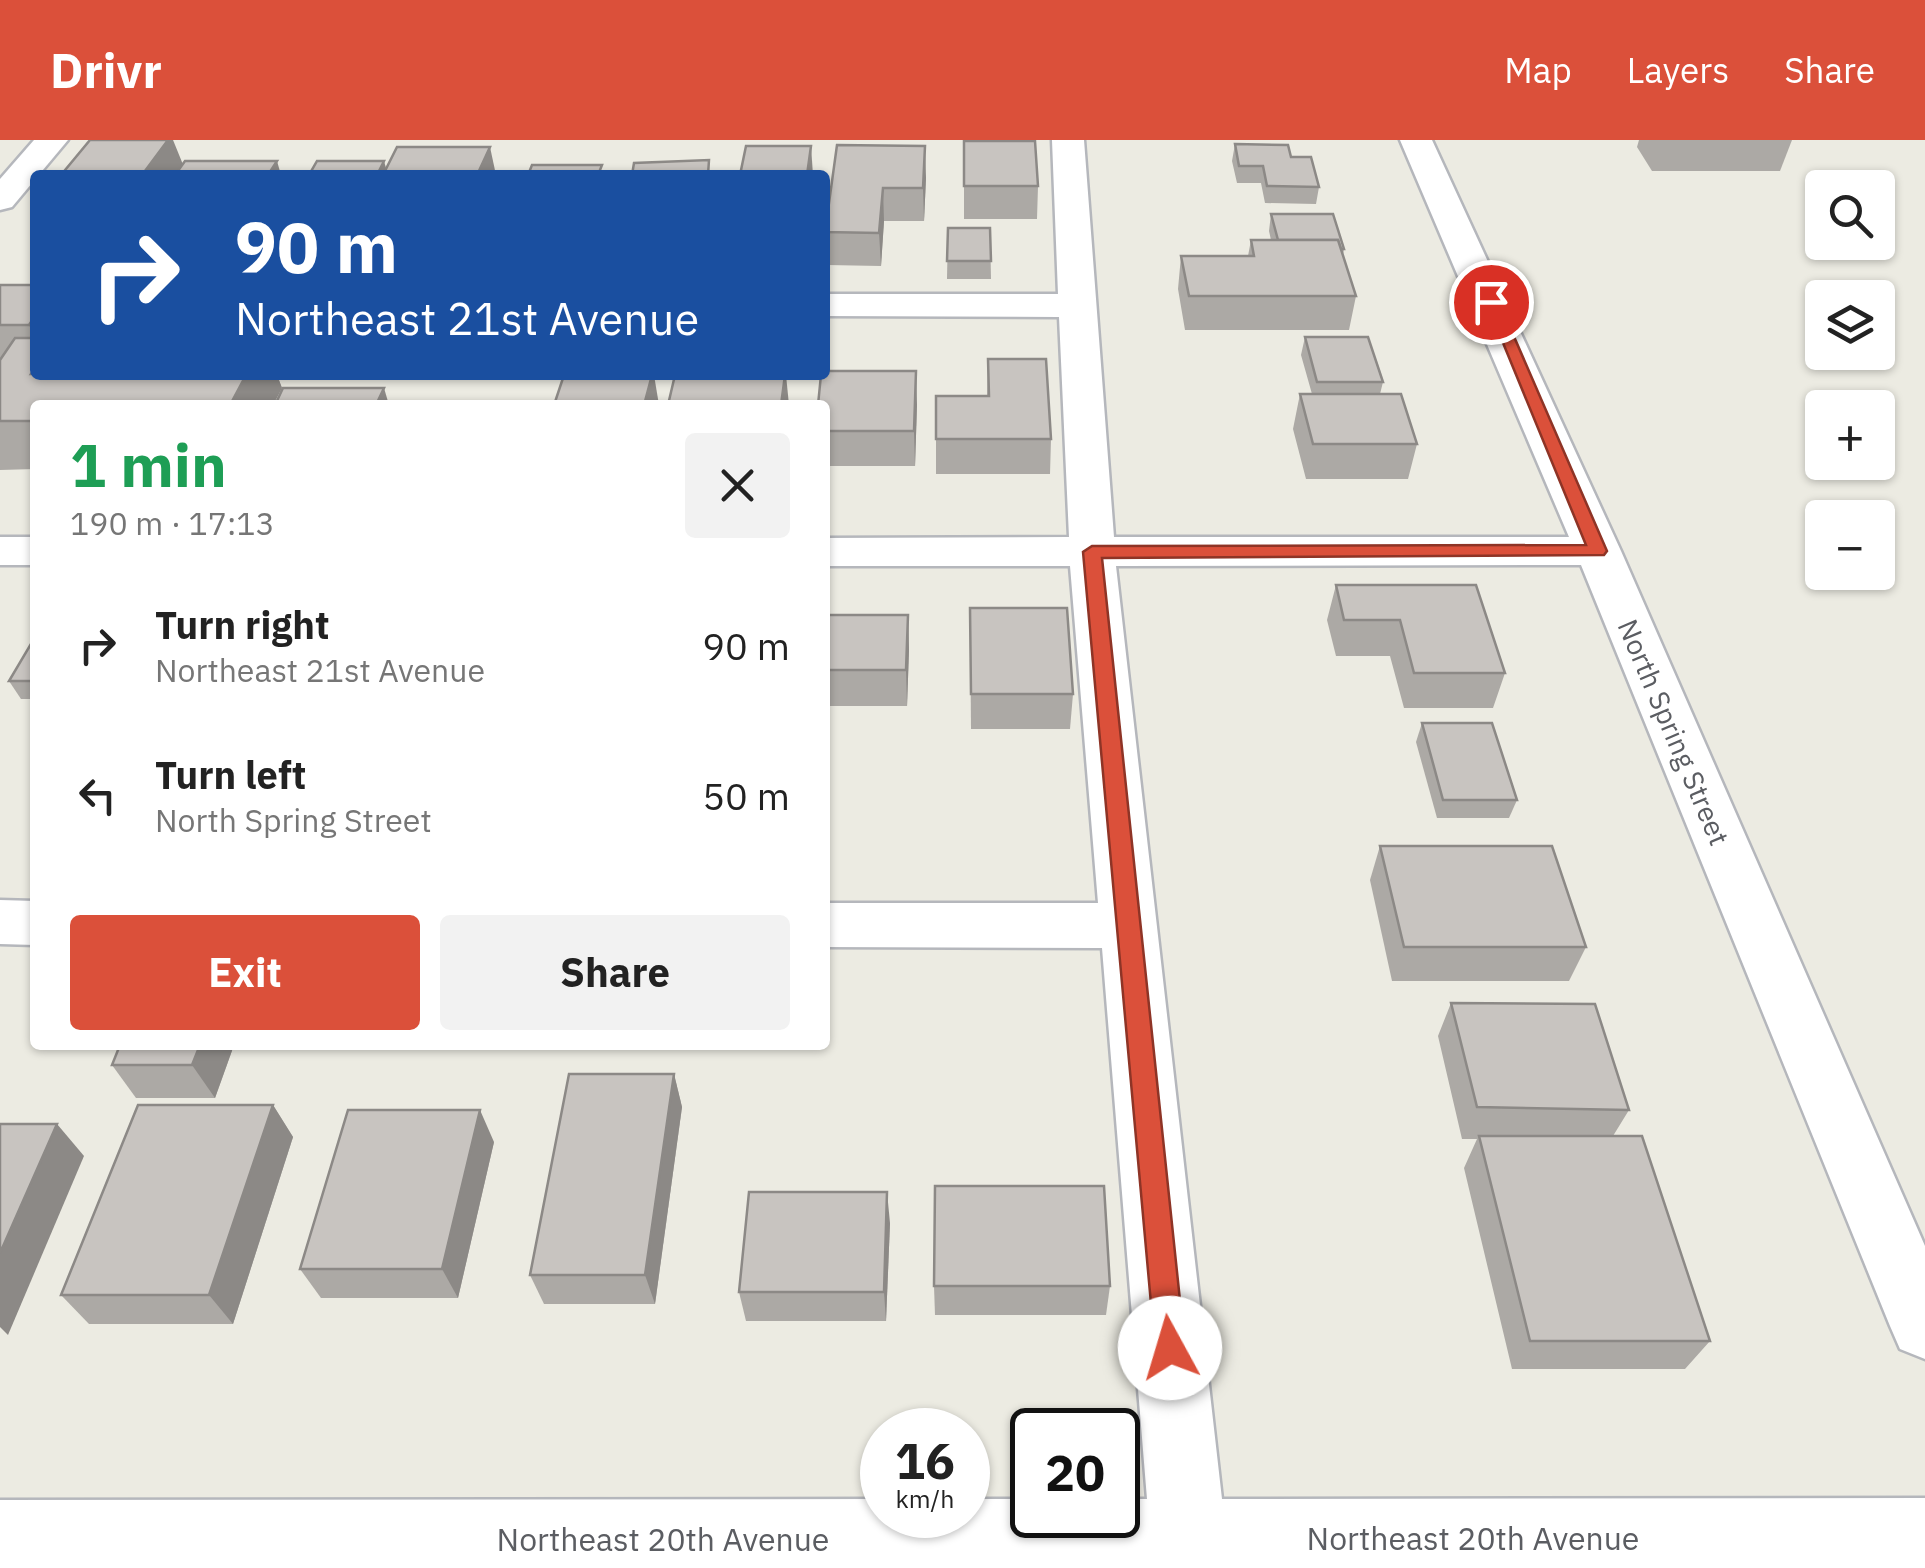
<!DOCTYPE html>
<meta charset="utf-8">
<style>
body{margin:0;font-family:"IBM Plex Sans",sans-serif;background:#f2f2f2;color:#222;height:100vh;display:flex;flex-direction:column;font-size:38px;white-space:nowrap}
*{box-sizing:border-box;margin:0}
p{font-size:32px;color:#767676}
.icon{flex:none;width:55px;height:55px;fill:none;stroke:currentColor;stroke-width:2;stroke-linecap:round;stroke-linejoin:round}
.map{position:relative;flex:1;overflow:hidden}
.side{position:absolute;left:30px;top:260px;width:800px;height:650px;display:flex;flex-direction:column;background:#fff;border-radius:10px;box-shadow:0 2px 8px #0004}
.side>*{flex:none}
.guide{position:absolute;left:30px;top:30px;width:800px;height:210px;border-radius:10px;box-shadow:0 2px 8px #0004;background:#1a4fa0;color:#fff;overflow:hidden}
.fabs{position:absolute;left:1805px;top:30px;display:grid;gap:20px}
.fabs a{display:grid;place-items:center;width:90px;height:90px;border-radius:10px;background:#fff;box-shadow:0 2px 8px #0004;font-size:50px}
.speed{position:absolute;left:860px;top:1268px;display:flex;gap:20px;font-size:50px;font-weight:700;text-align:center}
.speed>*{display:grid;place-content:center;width:130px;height:130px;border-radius:50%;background:#fff;box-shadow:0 2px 8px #0004;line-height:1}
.speed small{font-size:25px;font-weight:400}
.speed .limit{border:5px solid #111;border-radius:15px;background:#fff;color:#111}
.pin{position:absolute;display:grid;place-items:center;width:85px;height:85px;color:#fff;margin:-42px;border:5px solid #fff;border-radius:50%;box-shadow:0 2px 10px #0007}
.me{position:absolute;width:110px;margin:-55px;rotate:354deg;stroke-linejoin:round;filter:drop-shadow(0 0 8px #0008)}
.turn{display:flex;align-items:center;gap:35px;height:210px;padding:0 40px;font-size:45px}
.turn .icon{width:130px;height:130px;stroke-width:2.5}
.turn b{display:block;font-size:70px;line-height:85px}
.round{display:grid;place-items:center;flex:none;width:105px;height:105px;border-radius:10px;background:#f2f2f2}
.headline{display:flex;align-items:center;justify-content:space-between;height:170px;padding:0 40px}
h1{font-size:60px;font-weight:700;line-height:75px;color:#1e9e55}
.action{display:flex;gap:20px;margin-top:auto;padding:20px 40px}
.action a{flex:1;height:115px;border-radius:10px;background:#db503a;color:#fff;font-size:40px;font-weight:700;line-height:115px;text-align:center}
.action a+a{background:#f2f2f2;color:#222}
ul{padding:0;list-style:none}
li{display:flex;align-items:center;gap:30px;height:150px;padding:0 40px}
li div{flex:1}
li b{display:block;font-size:38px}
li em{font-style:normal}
header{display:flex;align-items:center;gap:60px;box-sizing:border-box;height:140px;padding:0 50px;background:#db503a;color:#fff}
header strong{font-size:48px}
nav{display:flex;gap:55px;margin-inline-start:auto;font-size:35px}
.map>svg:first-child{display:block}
</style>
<header>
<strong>Drivr</strong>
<nav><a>Map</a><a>Layers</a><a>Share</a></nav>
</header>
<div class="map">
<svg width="1925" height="1428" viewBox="0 0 1925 1428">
<rect width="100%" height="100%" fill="#ecebe2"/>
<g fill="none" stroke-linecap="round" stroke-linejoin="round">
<defs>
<g id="minor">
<path d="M34,0H68L12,67L0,70V39Z"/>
<path d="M1052,0H1084L1114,397H1569L1400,0H1432L1621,411L1925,1106V1219L1900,1209L1890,1186L1581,425L1116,426L1222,1359L1925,1358V1428H0V1360L882,1359V1375H968V1359H1032V1375H1118V1359H1147L1102,808L825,807V763H1098L1070,426H825V398L1069,397L1059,177L825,176V154H1058Z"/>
<rect x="0" y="397" width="35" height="28"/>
<path d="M0,760L35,761V805L0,804Z"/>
</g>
</defs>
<use href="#minor" stroke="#b5b7bc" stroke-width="5"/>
<use href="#minor" fill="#fff" fill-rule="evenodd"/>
</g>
<g fill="#aca9a5">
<path d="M1639,0H1792L1780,31H1652L1637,7Z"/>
<path d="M964,1L1038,46L1037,79H964Z"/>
<path d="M1235,4L1291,17L1319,47L1316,64L1265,63L1261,43H1237L1232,21Z"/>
<path d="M837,5L926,38L924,81H884L881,126L827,125L825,89Z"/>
<path d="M397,7L496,35H309L386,28Z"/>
<path d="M1271,74L1344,109L1343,115L1356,156L1349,190H1185L1178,149L1181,116H1248L1251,100H1271L1269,91Z"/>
<path d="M948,88H990L991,139H947Z"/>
<path d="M0,145H35V235H277L282,248L273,265H35V329L0,330Z"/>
<path d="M1305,197L1383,242L1380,254L1417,304L1408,339H1306L1293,289L1300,254H1312L1301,215Z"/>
<path d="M988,219L1051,299L1050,334H936V299L987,256Z"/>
<path d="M825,265H917L915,326H825Z"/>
<path d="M1336,445L1505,533L1493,568H1404L1390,516H1336L1327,480Z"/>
<path d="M970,468L1073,554L1070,589H971Z"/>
<path d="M825,475H908L909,510L907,566H825Z"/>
<path d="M35,497V559H21L9,541Z"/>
<path d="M1422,583L1517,660L1509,678H1437L1416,602Z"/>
<path d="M1380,706L1586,807L1569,841H1392L1370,740Z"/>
<path d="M1451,863L1629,970L1613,996L1710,1201L1685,1229H1512L1464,1028L1477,999H1462L1438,896Z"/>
<path d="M234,905L215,958H136L112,925Z"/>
<path d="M674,934L682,967L655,1164H544L530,1135Z"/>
<path d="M273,965L293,997L233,1184H89L61,1155Z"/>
<path d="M494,1002L458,1158H321L300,1129Z"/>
<path d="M890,1083L886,1181H746L739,1152Z"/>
<path d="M934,1146H1110L1106,1175H935Z"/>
</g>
<g fill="#8c8986">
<path d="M168,0H173L184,27L178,35H142Z"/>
<path d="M811,6L813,35H807Z"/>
<path d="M925,6L926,38L924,81L923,48Z"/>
<path d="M490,7L496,35H479L478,33Z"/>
<path d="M277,21L281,35H268Z"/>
<path d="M384,21L388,35H377Z"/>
<path d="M883,48L884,81L881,126L879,93Z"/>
<path d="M35,176V198L29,185Z"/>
<path d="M916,231L917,265L915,326L914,291Z"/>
<path d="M246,235H277L282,248L273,265H230Z"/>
<path d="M652,235H654L659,265H644Z"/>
<path d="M785,235H786L789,265H781Z"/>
<path d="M384,248L389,265H376Z"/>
<path d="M908,475L909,510L907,566L906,530Z"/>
<path d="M200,905H234L215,958L192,925Z"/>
<path d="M674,934L682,967L655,1164L645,1135Z"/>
<path d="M273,965L293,997L233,1184L209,1155Z"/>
<path d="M480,970L494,1002L458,1158L442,1129Z"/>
<path d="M57,984L84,1016L8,1195L0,1187V1113Z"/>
<path d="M887,1052L890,1083L886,1181L884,1152Z"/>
</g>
<g fill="#c8c4c0" stroke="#8c8986" stroke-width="2.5">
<path d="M90,0H168L142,35H61Z"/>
<path d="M964,1H1035L1038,46H964Z"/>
<path d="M1235,4L1288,5L1291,17H1311L1319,47L1267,46L1263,26H1239Z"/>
<path d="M837,5L925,6L923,48H883L879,93L825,92Z"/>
<path d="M746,6H811L807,35H740Z"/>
<path d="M397,7H490L478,33L383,35Z"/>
<path d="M709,20L708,35H632L634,23Z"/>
<path d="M185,21H277L268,35H175Z"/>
<path d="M317,21H384L377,35H309Z"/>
<path d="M532,25H602L598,35H528Z"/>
<path d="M1271,74H1333L1344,109H1341L1338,100H1278Z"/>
<path d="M948,88H990L991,121H947Z"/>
<path d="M1251,100H1338L1356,156H1189L1181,116H1254Z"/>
<path d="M0,145H35V176L29,185H0Z"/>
<path d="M1305,197H1368L1383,242H1317Z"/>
<path d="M15,198H35V228L31,234L246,235L230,265H35V281H0V220Z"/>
<path d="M988,219H1046L1051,299H936V256H989Z"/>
<path d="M825,231H916L914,291H825V265H818L821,235H825Z"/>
<path d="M564,235H652L644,265H554Z"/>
<path d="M675,235H785L781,265H668Z"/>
<path d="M283,248H384L376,265H275Z"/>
<path d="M1300,254H1401L1417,304H1313Z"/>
<path d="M436,264H520V265H435Z"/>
<path d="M1336,445H1476L1505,533H1414L1400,480H1344Z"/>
<path d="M970,468H1067L1073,554H971Z"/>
<path d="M825,475H908L906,530H825Z"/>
<path d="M35,497V541H9Z"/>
<path d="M1422,583H1492L1517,660H1443Z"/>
<path d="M1380,706H1552L1586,807H1404Z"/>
<path d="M1451,863L1595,864L1629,970L1477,967Z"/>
<path d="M120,905H200L192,925H112Z"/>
<path d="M569,934H674L645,1135H530Z"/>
<path d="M138,965H273L209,1155H61Z"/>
<path d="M348,970H480L442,1129H300Z"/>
<path d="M0,984H57L0,1113Z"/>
<path d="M1479,996H1642L1710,1201H1530Z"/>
<path d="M935,1046H1104L1110,1146H934Z"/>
<path d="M749,1052H887L884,1152H739Z"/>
</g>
<path fill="#db503a" stroke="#8e3426" stroke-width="2.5" d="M1485,159L1499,162L1607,411L1604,415L1102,418L1185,1208L1180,1218L1170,1222L1160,1218L1155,1208L1083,412L1092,406L1586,405Z"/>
<g text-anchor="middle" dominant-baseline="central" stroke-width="8" stroke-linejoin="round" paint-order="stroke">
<g font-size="28" fill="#5b5d62" stroke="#fff">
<text transform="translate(1674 592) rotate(67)">North Spring Street</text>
</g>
<g font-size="32" fill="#5b5d62" stroke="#fff">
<text x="1473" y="1398">Northeast 20th Avenue</text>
<text x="663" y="1399">Northeast 20th Avenue</text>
</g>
</g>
</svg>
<div class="fabs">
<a><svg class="icon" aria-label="search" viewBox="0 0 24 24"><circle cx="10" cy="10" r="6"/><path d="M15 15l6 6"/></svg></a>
<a><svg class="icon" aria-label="layers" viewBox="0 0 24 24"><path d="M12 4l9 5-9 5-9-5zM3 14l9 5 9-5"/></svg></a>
<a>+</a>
<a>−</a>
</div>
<div class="speed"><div>16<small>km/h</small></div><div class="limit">20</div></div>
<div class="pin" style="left:1491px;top:162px;background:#d93025"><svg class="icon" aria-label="arrive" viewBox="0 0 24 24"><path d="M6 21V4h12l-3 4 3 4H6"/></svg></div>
<svg class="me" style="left:1170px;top:1208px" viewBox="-20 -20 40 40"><circle r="19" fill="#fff"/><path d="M0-13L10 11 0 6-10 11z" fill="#db503a"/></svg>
<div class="guide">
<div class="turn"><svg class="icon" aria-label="right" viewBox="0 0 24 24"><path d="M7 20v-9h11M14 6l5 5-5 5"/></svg><div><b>90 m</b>Northeast 21st Avenue</div></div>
</div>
<section class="side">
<div class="headline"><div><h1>1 min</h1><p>190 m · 17:13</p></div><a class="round"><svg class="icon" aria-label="close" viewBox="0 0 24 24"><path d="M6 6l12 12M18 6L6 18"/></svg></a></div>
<ul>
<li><svg class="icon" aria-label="right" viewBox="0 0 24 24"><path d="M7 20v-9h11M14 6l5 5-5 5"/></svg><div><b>Turn right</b><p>Northeast 21st Avenue</p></div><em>90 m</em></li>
<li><svg class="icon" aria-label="left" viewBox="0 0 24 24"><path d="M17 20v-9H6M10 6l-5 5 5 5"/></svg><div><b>Turn left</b><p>North Spring Street</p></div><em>50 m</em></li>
</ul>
<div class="action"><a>Exit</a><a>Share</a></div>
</section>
</div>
